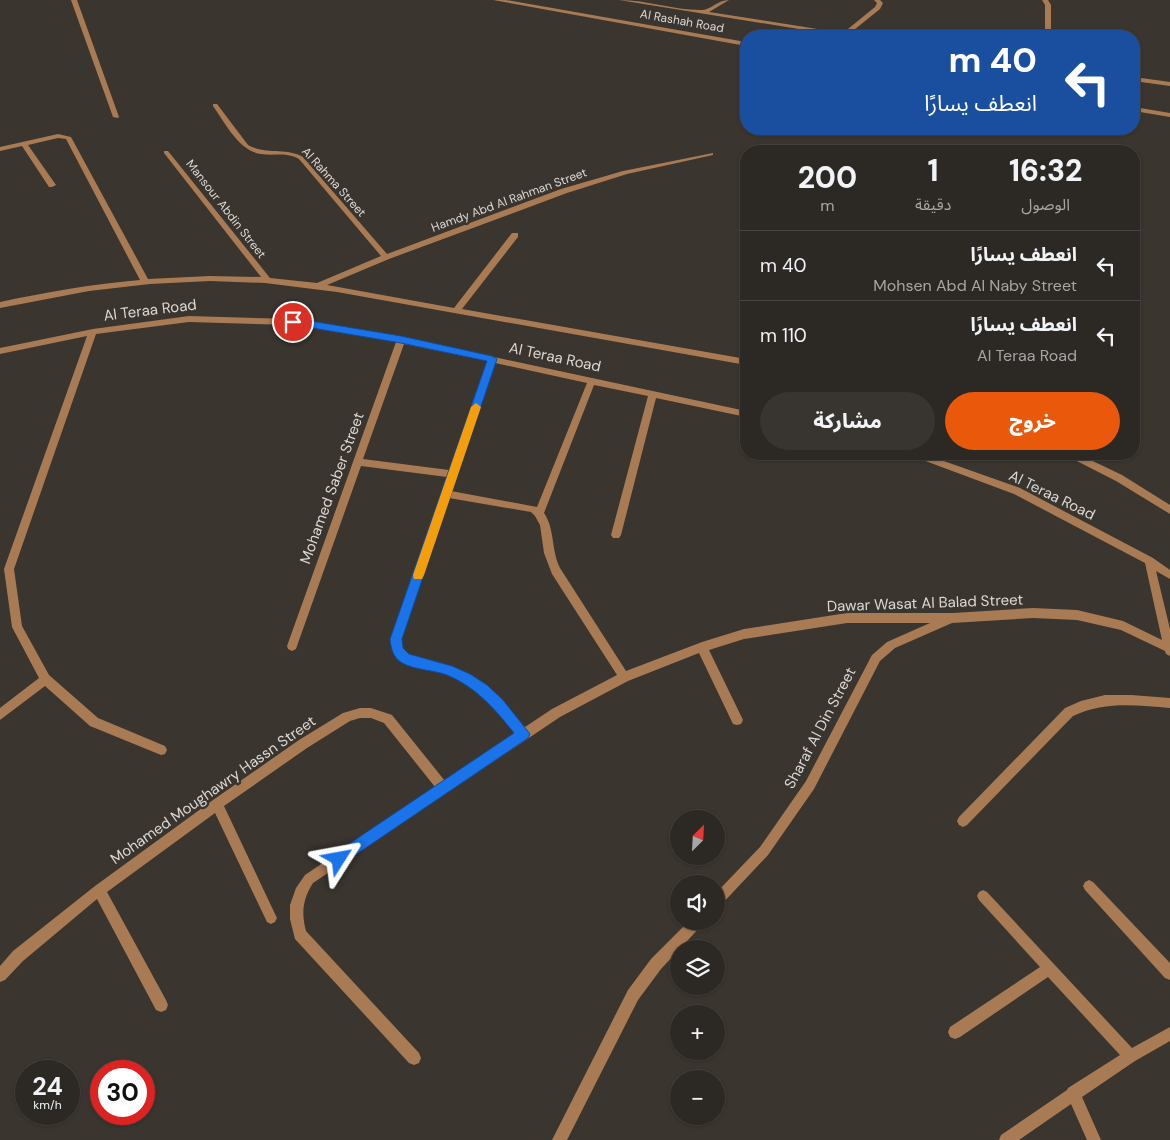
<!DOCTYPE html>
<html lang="ar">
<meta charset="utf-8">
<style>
body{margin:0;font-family:"DM Sans","Noto Sans Arabic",sans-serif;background:#383430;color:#f1f3f6;direction:rtl;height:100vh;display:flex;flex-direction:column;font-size:19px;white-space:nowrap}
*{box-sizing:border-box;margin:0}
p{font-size:16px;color:#a6a6a6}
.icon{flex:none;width:28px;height:28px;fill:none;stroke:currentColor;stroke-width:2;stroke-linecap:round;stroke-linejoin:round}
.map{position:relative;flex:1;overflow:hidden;direction:ltr}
.drawer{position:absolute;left:740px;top:145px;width:400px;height:315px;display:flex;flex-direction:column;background:#2c2823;border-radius:20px;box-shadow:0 1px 4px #0004,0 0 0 1px #484441;direction:rtl}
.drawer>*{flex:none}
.banner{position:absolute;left:740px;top:30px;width:400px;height:105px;border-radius:20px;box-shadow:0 1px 4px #0004,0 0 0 1px #484441;direction:rtl;background:#1a4fa0;color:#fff;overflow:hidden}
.needle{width:32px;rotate:24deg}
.controls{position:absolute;left:670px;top:810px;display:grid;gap:10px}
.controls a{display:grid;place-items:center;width:55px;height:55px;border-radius:50%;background:#2c2823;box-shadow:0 1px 4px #0004,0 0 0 1px #484441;font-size:25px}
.speed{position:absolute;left:15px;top:1060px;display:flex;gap:10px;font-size:25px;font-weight:700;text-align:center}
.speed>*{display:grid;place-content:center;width:65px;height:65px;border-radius:50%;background:#2c2823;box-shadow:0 1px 4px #0004,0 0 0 1px #484441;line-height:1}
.speed small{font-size:12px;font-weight:400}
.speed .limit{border:8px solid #d22;background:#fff;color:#111}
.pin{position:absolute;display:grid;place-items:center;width:42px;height:42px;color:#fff;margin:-21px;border:2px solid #fff;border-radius:50%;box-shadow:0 1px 5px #0007}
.me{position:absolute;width:55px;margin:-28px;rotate:56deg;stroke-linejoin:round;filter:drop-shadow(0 0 4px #0008)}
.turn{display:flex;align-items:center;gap:18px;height:105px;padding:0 20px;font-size:22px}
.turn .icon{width:65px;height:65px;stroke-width:2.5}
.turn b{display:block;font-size:35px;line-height:42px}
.eta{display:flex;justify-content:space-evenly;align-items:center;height:85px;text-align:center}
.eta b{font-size:30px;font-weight:800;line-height:35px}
.action{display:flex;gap:10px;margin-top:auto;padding:10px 20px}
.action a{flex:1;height:58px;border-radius:30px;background:#ea580c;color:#fff;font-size:20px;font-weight:800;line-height:58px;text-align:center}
.action a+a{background:#383430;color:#f1f3f6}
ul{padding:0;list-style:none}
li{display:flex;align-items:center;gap:15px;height:70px;padding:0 20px;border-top:1px solid #484441}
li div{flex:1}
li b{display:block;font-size:19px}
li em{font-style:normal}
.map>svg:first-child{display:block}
</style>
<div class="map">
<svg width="1170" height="1140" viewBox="0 0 1170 1140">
<rect width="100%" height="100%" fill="#3a352f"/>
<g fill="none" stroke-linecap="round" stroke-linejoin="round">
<g fill="#a97b54" fill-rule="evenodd">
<path d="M71,0H77L119,117L118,118L113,117Z"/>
<path d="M493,0H506L746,42V46Z"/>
<path d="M619,0C647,0 673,10 700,10C710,11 717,0 729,0L709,12L843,33L875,7L877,3L874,0H880L883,3L880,9L849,34L856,36H842Z"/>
<path d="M1042,0H1048L1051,5V36H1045V5Z"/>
<path d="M1134,77L1170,82V86L1134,81Z"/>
<path d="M213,104H217L248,145C266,155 286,147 303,157L387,254L561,189L623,171L713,153V155L627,174L567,193L389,259L327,285L454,308L512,233H518V237L462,309L746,359V365L337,292L265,283L210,281L150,284L89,291L0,308V302C47,292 93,284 140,280L66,139L58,138L28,145L56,185L52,187H49L22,146L0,151V147L58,134L71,137L148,279L210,276L261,277L164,153V151H168L270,278L317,283L381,256L299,159C286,152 274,156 261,154C239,151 225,123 213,106Z"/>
<path d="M1134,107L1170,113V117L1134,111Z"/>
<path d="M189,316L293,319L401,337L746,411V417L656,398L621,535L619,538H613L611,535L648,396L594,385L544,513C555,529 551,550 560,568L626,671L702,642L744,629L847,613H953L1033,608L1077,610L1123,621L1162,640L1145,563L1014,494L912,456L911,454H924L1020,488L1153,558L1170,570V579L1156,571L1170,629V656L1166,654L1165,651L1121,630L1077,620L1033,618L952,623L895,648L880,661L814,789L768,855L720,906L716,908V893L760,847L806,781L872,655L887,642L930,623H847L744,639L709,650L743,720L741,724L737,725L733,724L699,653L628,681L560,717L313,883C303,899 301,912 306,931L419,1053L421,1058L419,1063L414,1065L409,1063L295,939L290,919V905L296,888L305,875L435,787L384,723L371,718H360L350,721L307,748L224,806L275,914L277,918L275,922L271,924L267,922L215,813L107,892L166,1000L168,1005L166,1010L161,1012L156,1010L97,899L23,961L5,980L0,982V966L13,951L95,886L213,800L299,740L343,713L360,708H371L392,715L445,781L516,733C495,710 477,686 447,675C433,669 415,669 402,662C393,657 392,648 391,639L447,477L361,466L297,646L296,649L292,651L288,649L287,646L396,342L293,325L189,322L96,334L14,569L22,626L49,675L98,718L165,746L167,750L165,754L161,755L90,726L45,686L0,720V708L39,678L12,627L4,569L87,336L0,354V348L93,329ZM404,344L487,361L449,470L363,459ZM495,363L587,383L537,507L451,491ZM449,498L531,512L535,516L540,525L544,553L552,574L617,675L552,709L525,727C500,700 487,681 451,666C440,662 410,659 404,650C402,647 402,643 401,639Z"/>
<path d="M1065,454H1078L1122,475L1170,505V514L1116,481L1067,456Z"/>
<path d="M1105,695H1131L1170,698V708C1137,705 1104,701 1073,716L967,825L963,827L959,825L957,821L959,817L1065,708L1081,701Z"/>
<path d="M1089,880L1093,882L1170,963V980L1165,978L1085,890L1083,886L1085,882Z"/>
<path d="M983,890L987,892L1132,1048L1170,1027V1041L1135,1061L1082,1097L1101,1140H1087L1071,1104L1019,1140H999L1001,1135L1067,1090L1068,1088L1120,1055L1048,977L960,1037L955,1039L950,1037L948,1032L950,1027L1040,967L979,900L977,896L979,892Z"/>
<path d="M689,921H704L702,925L661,969L638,1000L567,1140H552L628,990L651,959Z"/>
</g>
</g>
<path fill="#1a73e8" stroke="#114b97" d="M293,318L401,336L492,356L497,359L402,639L403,648L409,654L452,666L470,674L487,685L503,700L530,734L528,738L339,866L334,864L332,859L334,854L514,733C495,709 476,687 447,675C433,670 415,670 402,663C393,657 391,649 390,639L487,361L401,343L289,324L288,322Z"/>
<path fill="#f59e0b" d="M476,403L481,407L424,575L422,579H414L413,575L471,407Z"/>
<g text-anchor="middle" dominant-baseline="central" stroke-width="5" stroke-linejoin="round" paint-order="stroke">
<g font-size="12" fill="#dcd9d5" stroke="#3a352f">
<text transform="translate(682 21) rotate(10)">Al Rashah Road</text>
<text transform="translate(334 182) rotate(48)">Al Rahma Street</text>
<text transform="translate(509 200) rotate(-20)">Hamdy Abd Al Rahman Street</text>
<text transform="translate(226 209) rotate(52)">Mansour Abdin Street</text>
</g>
<g font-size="15" fill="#dcd9d5" stroke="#3a352f">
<text transform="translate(150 310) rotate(-7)">Al Teraa Road</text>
<text transform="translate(555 357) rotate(12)">Al Teraa Road</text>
<text transform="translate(332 488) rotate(-70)">Mohamed Saber Street</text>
<text transform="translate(1052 495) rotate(26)">Al Teraa Road</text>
<text transform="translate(925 603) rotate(-2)">Dawar Wasat Al Balad Street</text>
<text transform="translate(820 728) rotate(-62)">Sharaf Al Din Street</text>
<text transform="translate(213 790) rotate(-35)">Mohamed Moughawry Hassn Street</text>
</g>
</g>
</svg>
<div class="controls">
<a><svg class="needle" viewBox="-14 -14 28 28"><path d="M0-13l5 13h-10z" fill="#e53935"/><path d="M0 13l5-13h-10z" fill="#a6a6a6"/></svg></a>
<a><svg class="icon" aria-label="sound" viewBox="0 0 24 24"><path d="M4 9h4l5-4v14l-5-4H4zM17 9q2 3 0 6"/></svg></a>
<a><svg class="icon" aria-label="layers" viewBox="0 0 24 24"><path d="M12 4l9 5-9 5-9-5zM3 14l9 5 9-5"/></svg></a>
<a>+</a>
<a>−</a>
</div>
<div class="speed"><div>24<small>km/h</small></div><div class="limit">30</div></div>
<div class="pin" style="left:293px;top:322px;background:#d93025"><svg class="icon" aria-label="arrive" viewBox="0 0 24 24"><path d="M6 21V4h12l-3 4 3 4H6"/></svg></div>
<svg class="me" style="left:339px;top:859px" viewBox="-20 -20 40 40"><path d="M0-17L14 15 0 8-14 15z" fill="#1a73e8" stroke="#fff" stroke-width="4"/></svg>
<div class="banner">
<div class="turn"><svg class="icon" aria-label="left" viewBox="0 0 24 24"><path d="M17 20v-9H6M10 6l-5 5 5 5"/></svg><div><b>40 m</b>انعطف يسارًا</div></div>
</div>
<section class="drawer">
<div class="eta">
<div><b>16:32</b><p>الوصول</p></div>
<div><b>1</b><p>دقيقة</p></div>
<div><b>200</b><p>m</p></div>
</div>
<ul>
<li><svg class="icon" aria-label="left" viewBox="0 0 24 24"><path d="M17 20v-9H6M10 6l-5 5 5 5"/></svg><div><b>انعطف يسارًا</b><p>Mohsen Abd Al Naby Street</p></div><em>40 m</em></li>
<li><svg class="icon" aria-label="left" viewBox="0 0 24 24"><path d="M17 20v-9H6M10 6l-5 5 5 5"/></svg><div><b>انعطف يسارًا</b><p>Al Teraa Road</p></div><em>110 m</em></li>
</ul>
<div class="action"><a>خروج</a><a>مشاركة</a></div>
</section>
</div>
